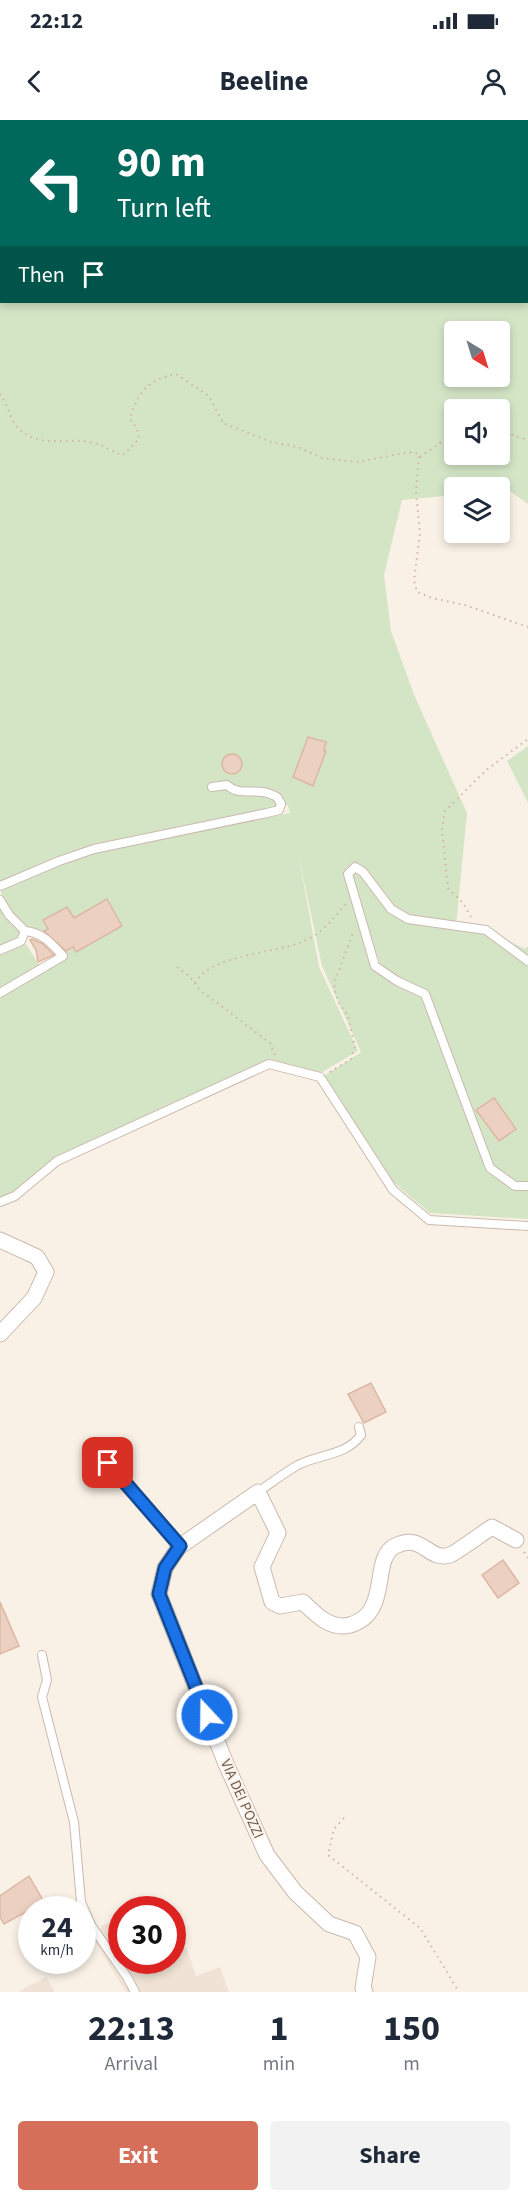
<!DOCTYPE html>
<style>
body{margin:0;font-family:"Source Sans 3",sans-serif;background:#f2f2f3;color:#1f2937;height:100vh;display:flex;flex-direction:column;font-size:22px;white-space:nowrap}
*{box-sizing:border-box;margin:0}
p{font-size:20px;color:#747a83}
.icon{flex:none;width:33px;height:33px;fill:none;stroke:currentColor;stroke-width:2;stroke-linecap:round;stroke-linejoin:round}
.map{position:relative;height:1872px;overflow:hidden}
.sheet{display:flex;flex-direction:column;background:#fff;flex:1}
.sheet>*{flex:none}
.top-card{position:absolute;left:0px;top:0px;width:528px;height:183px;box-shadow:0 3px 9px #0003;background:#00695c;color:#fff;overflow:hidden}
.needle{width:39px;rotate:142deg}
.buttons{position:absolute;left:444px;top:201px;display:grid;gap:12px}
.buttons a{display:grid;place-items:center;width:66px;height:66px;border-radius:6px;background:#fff;box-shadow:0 3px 9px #0003;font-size:30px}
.speed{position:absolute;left:18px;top:1776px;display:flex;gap:12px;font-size:30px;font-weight:700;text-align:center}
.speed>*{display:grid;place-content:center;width:78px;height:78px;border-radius:50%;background:#fff;box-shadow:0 3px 9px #0003;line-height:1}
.speed small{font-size:15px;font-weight:400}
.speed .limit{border:9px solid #d22;background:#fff;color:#111}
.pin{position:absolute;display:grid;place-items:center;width:51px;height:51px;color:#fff;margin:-26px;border-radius:12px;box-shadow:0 3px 9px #0006}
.me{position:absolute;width:66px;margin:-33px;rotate:339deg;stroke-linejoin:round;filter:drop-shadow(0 0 4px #0008)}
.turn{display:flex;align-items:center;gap:21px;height:126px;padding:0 18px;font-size:27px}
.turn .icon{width:78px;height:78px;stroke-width:2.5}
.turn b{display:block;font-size:42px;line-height:51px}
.then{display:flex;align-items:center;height:57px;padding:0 18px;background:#0003;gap:12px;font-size:22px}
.eta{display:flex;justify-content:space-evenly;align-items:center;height:102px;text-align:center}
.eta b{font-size:36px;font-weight:700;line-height:42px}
.cta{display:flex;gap:12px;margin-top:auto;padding:12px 18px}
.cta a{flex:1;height:69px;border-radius:6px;background:#d56f5a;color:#fff;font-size:24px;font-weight:700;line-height:69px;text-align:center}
.cta a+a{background:#f2f2f3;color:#1f2937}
.status{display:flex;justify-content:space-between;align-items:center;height:42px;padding:0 30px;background:#fff;direction:ltr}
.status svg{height:16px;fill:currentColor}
header{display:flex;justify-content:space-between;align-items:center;height:78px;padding:0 18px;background:#fff;font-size:27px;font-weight:700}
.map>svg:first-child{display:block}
</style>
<div class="status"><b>22:12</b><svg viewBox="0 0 49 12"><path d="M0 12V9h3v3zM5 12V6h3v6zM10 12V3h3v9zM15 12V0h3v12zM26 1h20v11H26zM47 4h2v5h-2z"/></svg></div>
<header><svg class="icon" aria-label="back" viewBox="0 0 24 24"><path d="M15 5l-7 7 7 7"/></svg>Beeline<svg class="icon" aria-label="person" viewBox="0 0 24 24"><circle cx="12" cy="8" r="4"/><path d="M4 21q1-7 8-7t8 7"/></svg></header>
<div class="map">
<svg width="528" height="1872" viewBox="0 0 528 1872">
<rect width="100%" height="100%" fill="#faf1e6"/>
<g fill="#f0e3d6">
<path d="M121,1797L122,1840H172L173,1831L186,1827L196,1856L220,1847L229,1872H126L92,1817L103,1805Z"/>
<path d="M46,1857L55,1872H19L25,1868Z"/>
</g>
<g fill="#d4e5c6" fill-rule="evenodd">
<path d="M0,0H528V384L510,371L500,372V368H454V375L402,380L384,455L391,511L415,577L467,693L456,806L486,810L525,829L528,826V1099L430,1093L394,1063L324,956L361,932L322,846L299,738L319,847L358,931L319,954L269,941L56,1038L14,1073L0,1079V876L67,836C61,829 55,821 47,815C40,810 32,811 25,807C16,802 0,779 1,769L60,744L94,732L290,693L288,685L93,725L58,737L0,761ZM2,2H526V182H2ZM454,212H500V256H454ZM454,290H500V334H454ZM358,776L380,843L399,858L375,846Z"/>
<path d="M528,626V683L507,641Z"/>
<path d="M0,787L6,798L20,812L18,818L0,826Z"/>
<path d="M26,824L40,846L0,869V835Z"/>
</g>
<g fill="#ecd0c1" stroke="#dcb7a3" stroke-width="1.5">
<path d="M308,617L326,622L324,631H326L313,666L293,657Z"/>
<circle cx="232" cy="644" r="10"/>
<path d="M107,779L122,806L76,832L73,827L66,831L44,811L48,809L43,800L67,787L74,798Z"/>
<path d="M32,819L43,824L54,835L38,842L36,830L30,820Z"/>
<path d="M494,978L516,1009L499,1021L476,990Z"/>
<path d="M371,1263L386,1292L364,1303L348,1274Z"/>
<path d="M503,1440L519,1463L498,1478L482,1455Z"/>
<path d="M0,1482L19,1526L0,1534Z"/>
<path d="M29,1756L44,1782L4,1804L0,1797V1776Z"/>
</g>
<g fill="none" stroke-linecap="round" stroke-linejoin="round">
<defs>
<g id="service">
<path d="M0,766L59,741L94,729L267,693L279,690L281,684L277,677C273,675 268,672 262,672C250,670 237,675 227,665L212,667"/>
<path d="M0,780L9,795L25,811"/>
<path d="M0,830L21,821L25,811C43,813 51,823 63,836L0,873"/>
<path d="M528,841L486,810L408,799L391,789L363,752L355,747L348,754L375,846L397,861L425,874L490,1048L515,1066H528"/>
<path d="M0,1082L15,1076L57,1041L269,944L320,957L393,1070L429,1100L528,1106"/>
<path d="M108,1343L179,1427"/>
<path d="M258,1372C271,1363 284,1353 298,1345C319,1334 346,1336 361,1315L359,1307"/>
<path d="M42,1535L47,1560L42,1577L74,1702L81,1782L91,1805L127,1857L135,1872"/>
</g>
<g id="minor">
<path d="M0,1120L37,1137L46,1152L34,1178L0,1214"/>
<path d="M365,1872L363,1868L368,1837L355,1813L329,1804L295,1772L267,1735L226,1644L159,1474L165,1448L179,1427L258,1372L278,1413L262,1447L272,1482L280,1486L303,1482C316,1495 331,1510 350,1505C392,1493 370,1439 395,1426C423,1412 428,1442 450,1435C456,1433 484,1412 492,1407L516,1420"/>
</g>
</defs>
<use href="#service" stroke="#cab9ae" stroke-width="10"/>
<use href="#minor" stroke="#cab9ae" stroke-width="17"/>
<g stroke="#d0b4a4" stroke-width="2" stroke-dasharray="1.5 4.5" stroke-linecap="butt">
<path d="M0,274C8,284 10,301 20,310C43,330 71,315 97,324C107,327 114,333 123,335L139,319L137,309L130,299C138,271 148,260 176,254L209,276L223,303L271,322L298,327L322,338L358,342L409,332L419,334L416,372L420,413L414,461L417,472L432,478L465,485L528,507"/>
<path d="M500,311L528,320"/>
<path d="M420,337L454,313"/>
<path d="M471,797L463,783L448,768L442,709L445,691L485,651L528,619"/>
<path d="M177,847L189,856L200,870L270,923L275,935"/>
<path d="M195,863C211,834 275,834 304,821C323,813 332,799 346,784"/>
<path d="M330,952L351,939L355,927L348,896L339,883L334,869L336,858L353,813"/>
<path d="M524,1432L528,1438"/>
<path d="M344,1698L334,1709L328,1735L420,1808L459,1872"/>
</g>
<use href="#service" stroke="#fff" stroke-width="8"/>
<use href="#minor" stroke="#fff" stroke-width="15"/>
</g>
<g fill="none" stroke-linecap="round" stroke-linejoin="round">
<defs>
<path id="route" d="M108,1343L180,1426L165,1448L159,1474L207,1595"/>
</defs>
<use href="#route" stroke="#114b97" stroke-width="15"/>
<use href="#route" stroke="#1a73e8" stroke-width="10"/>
</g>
<g text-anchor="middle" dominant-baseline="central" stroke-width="4.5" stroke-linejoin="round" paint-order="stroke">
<g font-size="15" fill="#70594e" stroke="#fdf5ec">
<text transform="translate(242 1679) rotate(66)">VIA DEI POZZI</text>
</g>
</g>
</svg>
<div class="buttons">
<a><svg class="needle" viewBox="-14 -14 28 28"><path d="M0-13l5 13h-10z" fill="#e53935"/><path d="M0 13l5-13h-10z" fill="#747a83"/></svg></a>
<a><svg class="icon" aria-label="sound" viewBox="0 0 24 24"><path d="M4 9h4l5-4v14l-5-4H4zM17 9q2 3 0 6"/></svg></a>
<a><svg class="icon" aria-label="layers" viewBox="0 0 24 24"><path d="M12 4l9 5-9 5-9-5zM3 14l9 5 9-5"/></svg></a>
</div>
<div class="speed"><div>24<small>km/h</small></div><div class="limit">30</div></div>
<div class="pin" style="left:108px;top:1343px;background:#d93025"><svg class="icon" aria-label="arrive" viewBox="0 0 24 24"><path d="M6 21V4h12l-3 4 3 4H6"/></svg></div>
<svg class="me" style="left:207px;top:1595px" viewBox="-20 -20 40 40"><circle r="17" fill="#1a73e8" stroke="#fff" stroke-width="3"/><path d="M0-11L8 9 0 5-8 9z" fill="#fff"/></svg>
<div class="top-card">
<div class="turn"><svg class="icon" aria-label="left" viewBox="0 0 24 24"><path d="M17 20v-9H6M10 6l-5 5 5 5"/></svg><div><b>90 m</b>Turn left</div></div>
<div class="then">Then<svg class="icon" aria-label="arrive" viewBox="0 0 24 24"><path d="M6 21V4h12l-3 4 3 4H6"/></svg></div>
</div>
</div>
<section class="sheet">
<div class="eta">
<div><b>22:13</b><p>Arrival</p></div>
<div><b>1</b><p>min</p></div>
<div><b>150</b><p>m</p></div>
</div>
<div class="cta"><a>Exit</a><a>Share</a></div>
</section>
